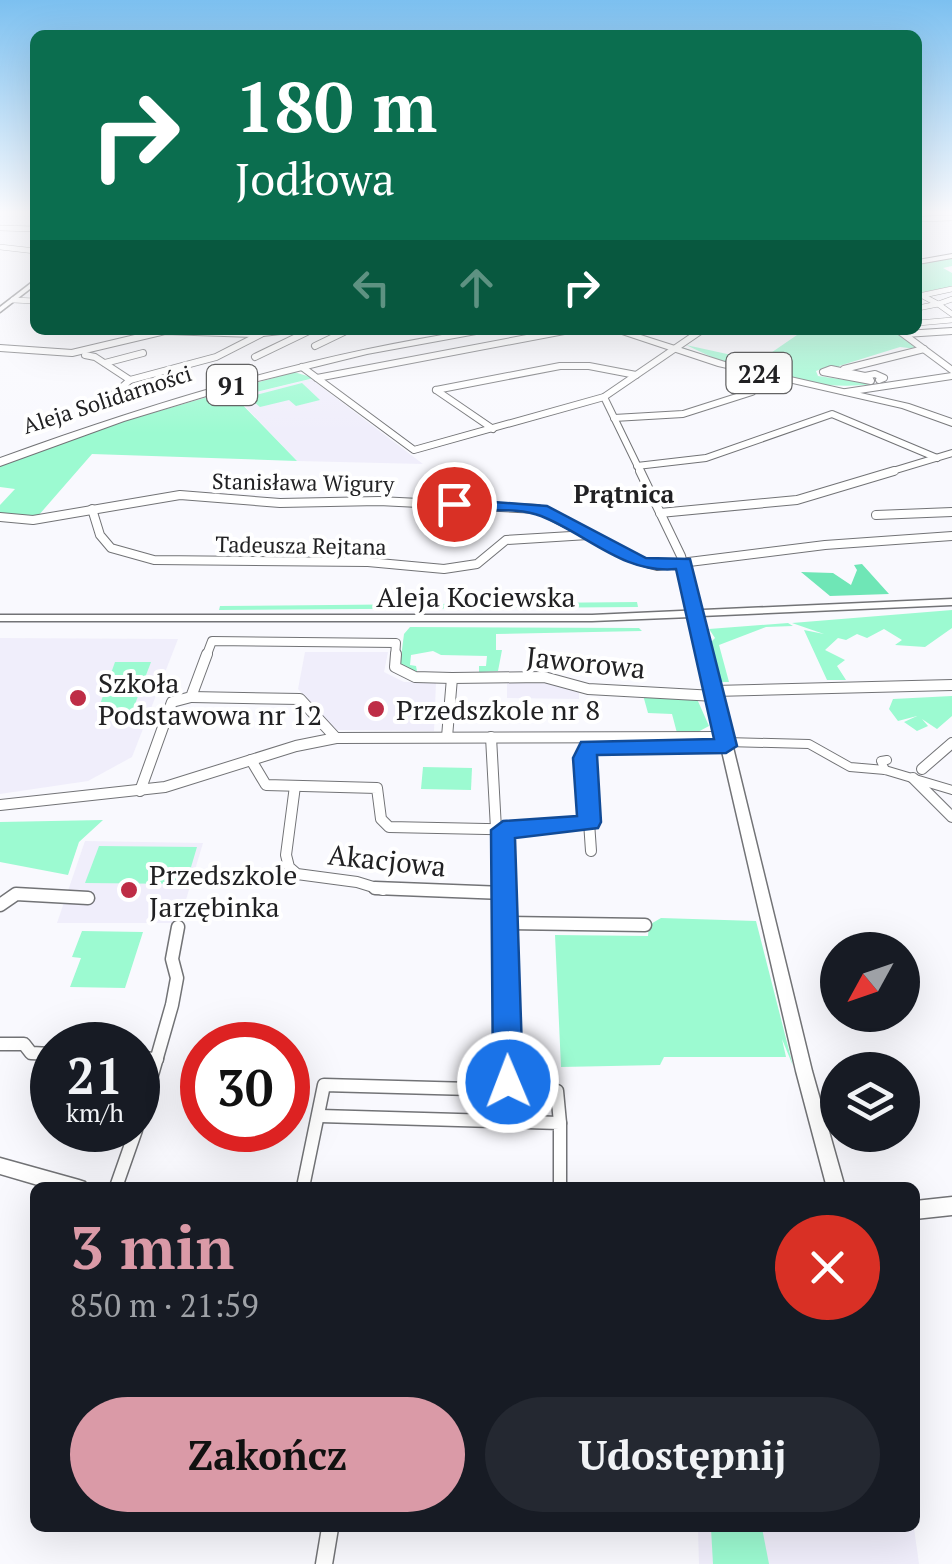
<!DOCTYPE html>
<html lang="pl">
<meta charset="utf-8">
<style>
body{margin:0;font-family:"PT Serif",serif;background:#242831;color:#f1f3f6;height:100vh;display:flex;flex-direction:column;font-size:38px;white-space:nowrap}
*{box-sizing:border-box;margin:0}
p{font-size:32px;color:#9ea1a6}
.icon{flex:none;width:55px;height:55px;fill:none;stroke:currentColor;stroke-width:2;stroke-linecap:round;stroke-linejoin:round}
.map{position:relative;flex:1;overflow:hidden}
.sheet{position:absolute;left:30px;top:1182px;width:890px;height:350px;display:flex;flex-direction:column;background:#171b24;border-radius:15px;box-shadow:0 10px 40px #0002}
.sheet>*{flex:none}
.guide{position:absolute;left:30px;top:30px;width:892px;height:305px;border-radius:15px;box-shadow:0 10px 40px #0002;background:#0b6e4f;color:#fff;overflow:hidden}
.needle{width:65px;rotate:230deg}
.tools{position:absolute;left:820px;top:932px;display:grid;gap:20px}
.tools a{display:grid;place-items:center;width:100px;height:100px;border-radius:50%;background:#171b24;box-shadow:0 10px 40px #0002;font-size:50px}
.speed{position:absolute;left:30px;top:1022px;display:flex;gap:20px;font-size:50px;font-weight:700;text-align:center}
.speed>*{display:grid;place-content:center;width:130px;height:130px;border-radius:50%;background:#171b24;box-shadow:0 10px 40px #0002;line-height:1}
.speed small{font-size:25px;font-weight:400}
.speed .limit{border:15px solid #d22;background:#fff;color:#111}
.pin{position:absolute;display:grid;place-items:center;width:85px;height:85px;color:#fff;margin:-42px;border:5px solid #fff;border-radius:50%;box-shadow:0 2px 10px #0007}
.me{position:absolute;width:110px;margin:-55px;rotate:359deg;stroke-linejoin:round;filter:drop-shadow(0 0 8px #0008)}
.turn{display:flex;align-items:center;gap:35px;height:210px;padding:0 40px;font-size:45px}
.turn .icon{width:130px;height:130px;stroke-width:2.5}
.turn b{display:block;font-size:70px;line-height:85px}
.lanes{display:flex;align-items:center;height:95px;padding:0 40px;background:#0003;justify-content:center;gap:50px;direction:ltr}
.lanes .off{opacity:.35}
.round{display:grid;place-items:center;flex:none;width:105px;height:105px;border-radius:52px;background:#242831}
.summary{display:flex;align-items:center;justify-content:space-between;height:170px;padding:0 40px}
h1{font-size:60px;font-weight:700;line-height:75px;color:#da9aa7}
.cta{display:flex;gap:20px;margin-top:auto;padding:20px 40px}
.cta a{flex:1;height:115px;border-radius:60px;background:#da9aa7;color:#111;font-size:40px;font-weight:700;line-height:115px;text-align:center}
.cta a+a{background:#242831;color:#f1f3f6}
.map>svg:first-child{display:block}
</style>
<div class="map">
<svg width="952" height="1564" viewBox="0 0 952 1564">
<rect width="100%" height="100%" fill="#f9f9fe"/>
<g fill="#f0eefb">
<path d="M311,379L423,464L297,461L236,397Z"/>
<path d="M0,638L178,639L132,757L88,781L0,794Z"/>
<path d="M305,652H388L384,672L404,682H436L434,731L336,730L298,689Z"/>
<path d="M507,680L551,681L579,692V699L507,698Z"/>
<path d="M85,841L203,843L179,923H57Z"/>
<path d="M698,1528H914L919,1564H699Z"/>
</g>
<g fill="#9cfad1">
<path d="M952,258V266L943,268L952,273V287L918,293V264Z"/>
<path d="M813,330H893L917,349L900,347L839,366L842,370L826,367L816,371L818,376L874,384C812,392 743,370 684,350L682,347L720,361L686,345L759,361L797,335Z"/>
<path d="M294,372L314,378L235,397L297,461L92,454L38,516L0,513V505L15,489L0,487V465L90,431Z"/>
<path d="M302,383L320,400L296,406L289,400L260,407L248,397Z"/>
<path d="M637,602L638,607L219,610L220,606Z"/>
<path d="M952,610V628L925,647L895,645L902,640L884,629L867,638L857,634L846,640L838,638L825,650L845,660L837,666L846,680H827L804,630L824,634L792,623Z"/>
<path d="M788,623L793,626L766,627L719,645L729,682H720L711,642L715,638L709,629Z"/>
<path d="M410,627L639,628L642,631L496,634V650H502L498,671L479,672V666H486L487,656L441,655L433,651L411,655L410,665L416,666L417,671L409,672L400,665L404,634Z"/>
<path d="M115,662H151L132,712L97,713Z"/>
<path d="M643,695L697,699L709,726L694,734L677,733L672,714L648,713Z"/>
<path d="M952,696V716L937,729L922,719L928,726L917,731L904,722L917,716L898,721L889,709L893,699Z"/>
<path d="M423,767L472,768L471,790L421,789Z"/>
<path d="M103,820L79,842L68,875L0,862V822Z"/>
<path d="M99,846L197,847L186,884L85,883Z"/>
<path d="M661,918L756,921L793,1066L782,1039L786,1057H664L660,1065L561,1067L555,935L648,936L649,925Z"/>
<path d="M82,931L143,932L125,988L70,987L81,958L72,957Z"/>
<path d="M711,1528H762L769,1564H713Z"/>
</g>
<path fill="#6fe6b6" d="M862,564L889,594L830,596L801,572L833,573L851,585L857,570L854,565Z"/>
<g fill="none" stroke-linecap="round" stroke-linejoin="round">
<defs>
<g id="pedestrian">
<path d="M726,742L809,744L850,767L885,770L952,790"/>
<path d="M885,770L881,761L887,760"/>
</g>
<g id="minor-far5">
<path d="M918,219L952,218"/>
<path d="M0,228L35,229"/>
<path d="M0,247L35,251"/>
<path d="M921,295L938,304L952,299"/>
<path d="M919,296L952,289"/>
<path d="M13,300L35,301"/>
<path d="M918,308L938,304L952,314"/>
<path d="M918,323L952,320"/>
</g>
<g id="minor-far4">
<path d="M740,330H796"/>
<path d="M898,330L952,370"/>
<path d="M905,334L952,331"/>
<path d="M315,346L344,332L337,330"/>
<path d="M0,348L72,353L165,331L254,334L289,330"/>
<path d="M85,355L95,357L130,380"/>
<path d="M255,357L311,330"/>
<path d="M105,363L143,353"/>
<path d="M302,367L414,450L604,397L702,330"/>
<path d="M844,369L924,349"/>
<path d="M865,376L831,369L823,372L871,381"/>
<path d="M317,378L564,331"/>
<path d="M870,379L865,376L875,374L884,378L879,380"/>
<path d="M436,390L560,366H589L636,375"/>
<path d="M436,390L493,429"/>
<path d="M846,392L952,376"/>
<path d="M604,397L641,473"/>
<path d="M95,411L130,380L216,357L261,334"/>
<path d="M614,418L683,414L752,392"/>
<path d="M637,466L706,458L832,414L937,458"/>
<path d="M886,473L952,453"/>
</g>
<g id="minor-far3">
<path d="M640,471L681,556L696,616"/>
<path d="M92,509L100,535L111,548L154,560L368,562L444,569L477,564L506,540L588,535"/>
<path d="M660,513L797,500L894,471"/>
<path d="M876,515L952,512"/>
<path d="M0,517L33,520L180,495L280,503L379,501L538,509L636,560L657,566L825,545L952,536"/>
<path d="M206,657L212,641L396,643L395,657"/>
</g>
<g id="minor-far2">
<path d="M396,654L395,667L415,677L452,678"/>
<path d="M714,691L952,685"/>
<path d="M191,697L300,699L336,738"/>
<path d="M447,737L452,678L544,677L588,689L715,696"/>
<path d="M491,737L496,829"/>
<path d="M251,760L266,785L377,788L381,819L389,827L534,830L589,822L584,758L589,748L727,746"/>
<path d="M922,769L952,743"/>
<path d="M913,778L952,817"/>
<path d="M295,786L286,855L289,867L297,874L357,882L383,890"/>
<path d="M140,791L172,702L191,697L207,654"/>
<path d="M0,805L165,787L296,746L336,738L724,737"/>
<path d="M589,822L591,851"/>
<path d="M503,830L504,890"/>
</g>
<g id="minor-far1">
<path d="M375,888L504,893"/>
<path d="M0,905L16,894L88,898"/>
<path d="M507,923L645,925"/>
<path d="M0,1044H24L31,1053L52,1054"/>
<path d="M138,1058L157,1059"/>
<path d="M508,1090L557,1091L560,1123"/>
<path d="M320,1116L560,1123V1187"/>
<path d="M138,1124L172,1005L177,978L172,959L178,927"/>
<path d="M116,1187L136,1130"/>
<path d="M303,1187L324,1085L508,1090L504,888"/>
</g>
<path id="minor" d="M324,1564L330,1528"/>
<g id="tertiary">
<path d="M35,280V285L0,312V307Z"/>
<path d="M952,599V605L701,616L812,1071L845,1188H827L796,1071L691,617L592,621H0V615H592Z"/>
<path d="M0,1158L79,1180L85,1182L88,1188H48L0,1174Z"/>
<path d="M952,1197V1215L915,1219V1201Z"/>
</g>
<g id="primary">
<path d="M952,254V258L918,264V260Z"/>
<path d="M474,330H498L367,354L246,384L124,421L0,466V458C155,402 311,354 474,330Z"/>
<path d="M610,330H625L725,362L909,404L952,419V426L902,408L718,366Z"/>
</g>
</defs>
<use href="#pedestrian" stroke="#727376" stroke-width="10"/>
<use href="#minor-far5" stroke="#727376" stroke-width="6"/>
<use href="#minor-far4" stroke="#727376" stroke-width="8"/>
<use href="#minor-far3" stroke="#727376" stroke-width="10"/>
<use href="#minor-far2" stroke="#727376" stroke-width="12"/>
<use href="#minor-far1" stroke="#727376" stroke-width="15"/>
<use href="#minor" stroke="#727376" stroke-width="19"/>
<use href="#tertiary" stroke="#727376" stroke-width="3"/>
<use href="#primary" stroke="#727376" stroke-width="2"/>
<use href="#pedestrian" stroke="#fff" stroke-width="8"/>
<use href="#minor-far5" stroke="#fff" stroke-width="5"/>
<use href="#minor-far4" stroke="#fff" stroke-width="6"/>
<use href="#minor-far3" stroke="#fff" stroke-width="8"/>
<use href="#minor-far2" stroke="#fff" stroke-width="10"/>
<use href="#minor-far1" stroke="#fff" stroke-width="12"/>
<use href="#minor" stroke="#fff" stroke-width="16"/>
<use href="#tertiary" fill="#fff" fill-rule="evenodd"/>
<use href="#primary" fill="#fff" fill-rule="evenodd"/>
</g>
<linearGradient id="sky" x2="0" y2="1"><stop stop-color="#7cc0f0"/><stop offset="0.49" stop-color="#fcfcff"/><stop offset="1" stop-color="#fcfcff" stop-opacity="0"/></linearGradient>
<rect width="952" height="433" fill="url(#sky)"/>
<path fill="#1a73e8" stroke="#114b97" stroke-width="2.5" d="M454,499L547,506L646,558L690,559L737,746L726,753L597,755L601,822L598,828L515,838L523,1082L519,1092L508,1095L497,1092L493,1082L491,830L503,821L577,816L573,758L581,742L714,739L676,569C623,574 587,534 541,516C514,505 477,514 448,508L446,504Z"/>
<g fill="#be2d46" stroke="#fff" stroke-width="4">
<circle cx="78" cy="698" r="10"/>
<circle cx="376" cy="709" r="10"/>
<circle cx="129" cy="890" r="10"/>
</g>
<g text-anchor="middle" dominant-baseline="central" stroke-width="8" stroke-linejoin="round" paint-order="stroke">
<g font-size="22" fill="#212123" stroke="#fff">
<text transform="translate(107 399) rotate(-18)">Aleja Solidarności</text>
<text transform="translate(303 482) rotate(1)">Stanisława Wigury</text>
<text transform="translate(301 545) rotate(1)">Tadeusza Rejtana</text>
</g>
<g fill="#fff" stroke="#646465" stroke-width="2.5">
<rect x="726.5" y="353" width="65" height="40" rx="8"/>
<rect x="207" y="365" width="50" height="40" rx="8"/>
</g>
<g font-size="25" font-weight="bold" fill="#212123">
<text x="759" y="373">224</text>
<text x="232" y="385">91</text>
</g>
<g font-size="25" font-weight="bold" fill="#212123" stroke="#fff">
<text x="624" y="493">Prątnica</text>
</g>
<g font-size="28" fill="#212123" stroke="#fff">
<text x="476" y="596">Aleja Kociewska</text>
<text transform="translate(586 662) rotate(6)">Jaworowa</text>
<text transform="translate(387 860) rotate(6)">Akacjowa</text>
</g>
<g font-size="28" fill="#212123" stroke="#fff" text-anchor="start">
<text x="98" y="682">Szkoła<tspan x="98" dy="32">Podstawowa nr 12</tspan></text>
<text x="396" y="709">Przedszkole nr 8</text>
<text x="149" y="874">Przedszkole<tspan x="149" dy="32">Jarzębinka</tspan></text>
</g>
</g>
</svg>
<div class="tools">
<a><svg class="needle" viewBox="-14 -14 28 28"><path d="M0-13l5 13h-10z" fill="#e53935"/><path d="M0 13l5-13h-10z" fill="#9ea1a6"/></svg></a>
<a><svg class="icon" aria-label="layers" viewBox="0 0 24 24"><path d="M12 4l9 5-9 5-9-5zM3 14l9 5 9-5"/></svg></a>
</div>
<div class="speed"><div>21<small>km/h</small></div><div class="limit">30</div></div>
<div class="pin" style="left:454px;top:504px;background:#d93025"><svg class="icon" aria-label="arrive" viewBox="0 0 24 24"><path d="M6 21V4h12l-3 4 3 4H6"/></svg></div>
<svg class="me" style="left:508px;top:1082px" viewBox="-20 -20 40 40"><circle r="17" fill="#1a73e8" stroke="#fff" stroke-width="3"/><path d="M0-11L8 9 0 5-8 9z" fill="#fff"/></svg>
<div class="guide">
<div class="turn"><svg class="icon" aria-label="right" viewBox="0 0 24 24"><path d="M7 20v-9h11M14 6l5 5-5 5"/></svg><div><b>180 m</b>Jodłowa</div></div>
<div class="lanes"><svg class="icon off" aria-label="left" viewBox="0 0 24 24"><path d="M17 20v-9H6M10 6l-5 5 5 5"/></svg><svg class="icon off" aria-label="ahead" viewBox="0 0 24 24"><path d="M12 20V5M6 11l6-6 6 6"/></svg><svg class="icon" aria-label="right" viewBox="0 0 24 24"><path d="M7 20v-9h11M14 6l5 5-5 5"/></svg></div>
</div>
<section class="sheet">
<div class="summary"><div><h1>3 min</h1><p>850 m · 21:59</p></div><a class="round" style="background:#d93025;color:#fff"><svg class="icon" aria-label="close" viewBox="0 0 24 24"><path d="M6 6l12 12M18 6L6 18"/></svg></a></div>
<div class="cta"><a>Zakończ</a><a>Udostępnij</a></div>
</section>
</div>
